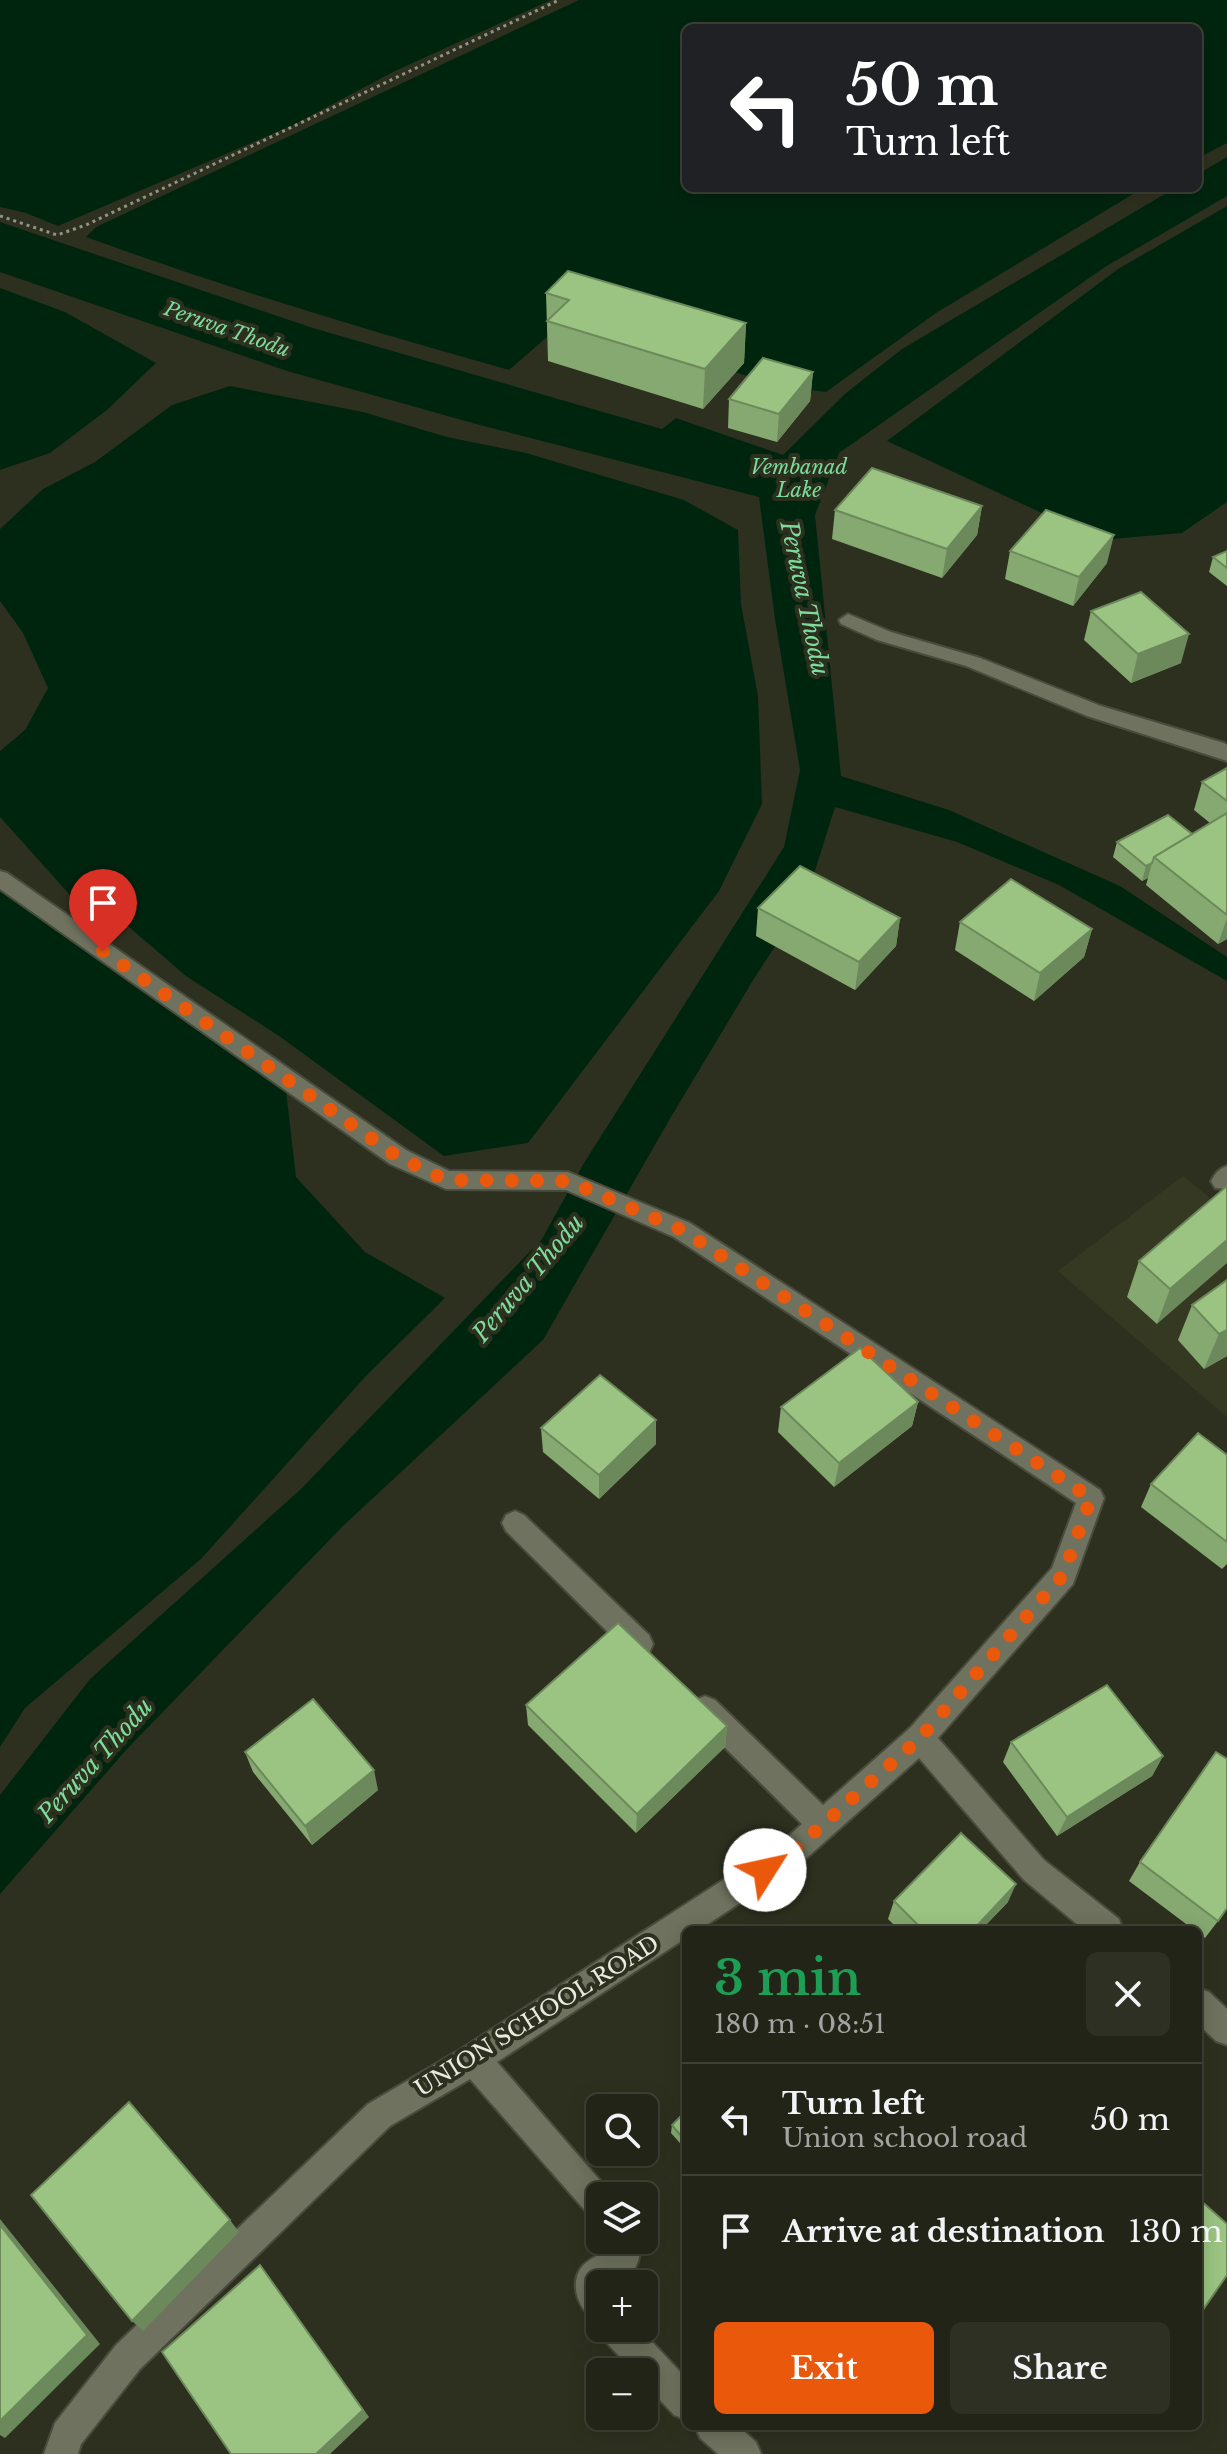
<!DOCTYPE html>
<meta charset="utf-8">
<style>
body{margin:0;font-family:"Libre Baskerville",serif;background:#2e3024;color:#f1f3f6;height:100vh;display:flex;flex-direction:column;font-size:30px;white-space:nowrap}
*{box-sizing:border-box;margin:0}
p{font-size:26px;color:#a2a4a1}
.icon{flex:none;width:44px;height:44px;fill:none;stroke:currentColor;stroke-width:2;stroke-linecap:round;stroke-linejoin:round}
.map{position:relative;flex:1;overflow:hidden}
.panel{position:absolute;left:682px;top:1926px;width:520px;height:504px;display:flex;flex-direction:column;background:#222417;border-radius:12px;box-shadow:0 4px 20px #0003,0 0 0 2px #3f4136}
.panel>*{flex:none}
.guide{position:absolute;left:682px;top:24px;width:520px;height:168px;border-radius:12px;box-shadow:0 4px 20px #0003,0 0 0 2px #3f4136;background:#202124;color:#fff;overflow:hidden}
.buttons{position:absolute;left:586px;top:2094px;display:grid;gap:16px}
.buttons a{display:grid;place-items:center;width:72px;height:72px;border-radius:12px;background:#222417;box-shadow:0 4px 20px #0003,0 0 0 2px #3f4136;font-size:40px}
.pin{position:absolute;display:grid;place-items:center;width:68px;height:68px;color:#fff;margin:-82px -34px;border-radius:50% 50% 50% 0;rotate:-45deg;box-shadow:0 0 8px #0007}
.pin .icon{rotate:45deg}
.me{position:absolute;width:88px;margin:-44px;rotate:55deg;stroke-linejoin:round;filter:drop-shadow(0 0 6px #0008)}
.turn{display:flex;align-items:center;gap:28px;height:168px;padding:0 32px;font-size:36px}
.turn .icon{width:104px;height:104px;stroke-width:2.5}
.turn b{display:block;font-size:56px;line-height:68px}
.round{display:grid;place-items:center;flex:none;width:84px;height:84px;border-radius:12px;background:#2e3024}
.headline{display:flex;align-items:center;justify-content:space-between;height:136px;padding:0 32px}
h1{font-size:48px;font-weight:600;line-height:60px;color:#1e9e55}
.action{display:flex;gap:16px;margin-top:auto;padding:16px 32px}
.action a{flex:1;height:92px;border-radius:12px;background:#ea580c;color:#fff;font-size:32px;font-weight:600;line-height:92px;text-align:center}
.action a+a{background:#2e3024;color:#f1f3f6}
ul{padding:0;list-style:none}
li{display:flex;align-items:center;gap:24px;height:112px;padding:0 32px;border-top:2px solid #3f4136}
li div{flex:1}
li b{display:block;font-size:30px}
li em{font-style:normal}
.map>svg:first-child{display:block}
</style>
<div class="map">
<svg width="1227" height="2454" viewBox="0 0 1227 2454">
<rect width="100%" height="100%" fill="#2e301f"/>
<path fill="#363921" d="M1183,1176L1227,1212V1417L1058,1271Z"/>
<g fill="#00250f">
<path d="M0,0H551L395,71L293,125L58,226L26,213L0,207Z"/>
<path d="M579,0H1227V143L1198,158V28H686V188H1143L936,313L826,392L778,386L569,318L509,370C366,330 226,288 86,237L96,227Z"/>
<path d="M1227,157V196L1105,267L839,453L815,515L841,776L949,810L1120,886L1227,957V981L1059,885L957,842L835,807L806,899L755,977L671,1117L543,1340L343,1526L127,1749L0,1894V1795L90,1679L302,1488L542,1239L584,1163L784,847L800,770L775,619L759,497L476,424L287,371L0,272V222L313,328L662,429L676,418L783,455L846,393L902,349L1175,188H1198V174Z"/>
<path d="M1227,206V502L1182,533L1100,540L887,441L1118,269Z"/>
<path d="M0,288L65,312L156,363L107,410L50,453L0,470Z"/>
<path d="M230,386L363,412L447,437L526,453L684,500L738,530L741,604L758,696L762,804L719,891L528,1143L444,1156L279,1036L186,976L129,927L70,895L0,817V751L25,730L48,688L23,633L0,601V529L43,489L95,462L172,405Z"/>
<path d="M0,887L286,1091L296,1177L365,1252L445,1298L365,1377L201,1559L25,1708L0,1747Z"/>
</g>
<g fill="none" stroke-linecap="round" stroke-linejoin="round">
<defs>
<g id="minor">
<path d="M848,614L891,632L980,658L1101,706L1224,743L1227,745V761L1087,716L966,666L877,640L841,624L839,620Z"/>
<path d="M0,871L7,873L406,1150L449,1171L568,1172L690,1223L1100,1490L1104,1498L1073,1584L938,1738L1044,1860L1119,1919L1123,1930H1084L1024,1880L919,1758L802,1862L699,1930H686V1938L497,2062L611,2193L613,2196H600V2220L589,2215L470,2079L390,2126L140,2369L81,2444L78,2454H44L55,2423L116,2345L368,2104L463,2048L782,1842L802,1824L695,1718L691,1709L695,1700L705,1696L715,1700L823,1805L910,1728L1052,1568L1076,1503L674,1237L566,1190L446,1189L390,1164L0,889Z"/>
<path d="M1227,1166V1189L1215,1188L1211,1181C1216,1173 1218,1169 1227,1166Z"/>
<path d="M515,1511L524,1515L649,1635L653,1644L649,1653L639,1657L629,1653L506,1531L502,1523L506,1515Z"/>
<path d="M1198,1988L1209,1992L1227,2009V2045L1216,2041L1198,2024Z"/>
<path d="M609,2240H641C641,2268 630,2284 600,2284V2323C581,2315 568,2287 581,2268C587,2260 600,2254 609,2249Z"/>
<path d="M600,2326L639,2328L686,2378V2420L674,2415L644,2383V2372H634L604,2340Z"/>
<path d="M695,2426H738L756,2442L761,2454H718L700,2438Z"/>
</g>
</defs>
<use href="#minor" stroke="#494b3c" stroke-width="4"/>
<path stroke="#919385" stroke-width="3" stroke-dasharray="3 4" stroke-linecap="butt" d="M0,216L57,235L86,225L559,0"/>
<use href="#minor" fill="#6e725e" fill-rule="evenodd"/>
</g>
<g fill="#85a970">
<path d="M546,293L746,323L744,363L703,409L548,361Z"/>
<path d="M813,372L810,401L777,442L728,428L729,399Z"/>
<path d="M982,506L977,535L942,578L832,539L835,510Z"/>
<path d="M1010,551L1107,563L1073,606L1005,579Z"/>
<path d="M1227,551V586L1209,572L1213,557Z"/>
<path d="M1091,611L1181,663L1131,683L1084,640Z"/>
<path d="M1227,768V939L1218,944L1146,885L1148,878L1142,881L1113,857L1117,842L1192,834L1210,823L1194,810L1202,782Z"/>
<path d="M758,908L900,918L896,946L855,990L756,936Z"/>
<path d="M960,922L1092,929L1084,957L1034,1001L955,950Z"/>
<path d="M1227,1186L1157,1324L1127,1297L1139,1261Z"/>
<path d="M1227,1280V1356L1204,1369L1178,1340L1192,1305Z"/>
<path d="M918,1402L912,1426L834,1487L778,1432L781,1407Z"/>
<path d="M656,1420V1444L599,1499L543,1452L541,1428Z"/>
<path d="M1227,1455V1564L1222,1569L1141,1507L1151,1484Z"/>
<path d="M526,1705L727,1726L725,1747L636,1833L528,1725Z"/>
<path d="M1011,1742L1163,1756L1152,1776L1057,1836L1003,1762Z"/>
<path d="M245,1752L378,1790L312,1845L253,1772Z"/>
<path d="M1140,1862L1218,1921L1205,1938L1198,1933V1930H1194L1129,1881Z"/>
<path d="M894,1901L1008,1902L981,1930H899L888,1919Z"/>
<path d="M686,2111V2150L671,2133L672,2125Z"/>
</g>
<g fill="#6c895b">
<path d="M746,323L744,363L703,409L705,369Z"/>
<path d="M813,372L810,401L777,442L779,414Z"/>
<path d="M982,506L977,535L942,578L947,549Z"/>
<path d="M1114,535L1107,563L1073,606L1079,577Z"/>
<path d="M1189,634L1181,663L1131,683L1138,654Z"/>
<path d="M1152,863L1148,878L1142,881L1146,866Z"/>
<path d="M900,918L896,946L855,990L859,962Z"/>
<path d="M1227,918V939L1218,944Z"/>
<path d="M1092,929L1084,957L1034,1001L1040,973Z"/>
<path d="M1227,1240V1263L1157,1324L1170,1289Z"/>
<path d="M1227,1330V1356L1204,1369L1219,1334Z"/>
<path d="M918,1402L912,1426L834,1487L839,1463Z"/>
<path d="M656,1420V1444L599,1499V1475Z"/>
<path d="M727,1726L725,1747L636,1833L637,1814Z"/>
<path d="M1163,1756L1152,1776L1057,1836L1067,1817Z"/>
<path d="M374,1770L378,1790L312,1845L305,1826Z"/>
<path d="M1016,1884L1008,1902L981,1930H973Z"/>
<path d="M0,2219L100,2344L5,2438L0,2435Z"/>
<path d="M230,2220L239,2232L143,2331L132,2321Z"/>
<path d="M260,2265L369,2417L330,2454H316Z"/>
</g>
<g fill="#9bc482" stroke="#6c895b" stroke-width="2">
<path d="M568,271L746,323L705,369L547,321L569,300L546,293Z"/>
<path d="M763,358L813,372L779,414L729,399Z"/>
<path d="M872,468L982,506L947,549L835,510Z"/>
<path d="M1046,510L1114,535L1079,577L1010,551Z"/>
<path d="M1227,551V568L1213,557Z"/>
<path d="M1141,592L1189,634L1138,654L1091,611Z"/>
<path d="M1227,768V801L1202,782Z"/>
<path d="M1227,813V915L1154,857Z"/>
<path d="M1168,815L1192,834L1154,857L1152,863L1146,866L1117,842Z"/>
<path d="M800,866L900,918L859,962L758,908Z"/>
<path d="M1011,879L1092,929L1040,973L960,922Z"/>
<path d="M1227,1186V1240L1170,1289L1139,1261Z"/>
<path d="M1227,1280V1330L1219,1334L1192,1305Z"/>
<path d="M860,1348L918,1402L839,1463L781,1407Z"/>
<path d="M600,1375L656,1420L599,1475L541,1428Z"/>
<path d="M1198,1433L1227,1455V1542L1151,1484Z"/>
<path d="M618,1623L727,1726L637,1814L526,1705Z"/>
<path d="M1107,1685L1163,1756L1067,1817L1011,1742Z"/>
<path d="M313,1699L374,1770L305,1826L245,1752Z"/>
<path d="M1216,1752L1227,1759V1908L1218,1921L1140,1862Z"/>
<path d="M961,1833L1016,1884L973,1930H923L894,1901Z"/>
<path d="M129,2102L230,2220L132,2321L31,2195Z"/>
<path d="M686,2111V2142L672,2125Z"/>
<path d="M1198,2198L1227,2224V2275L1198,2317Z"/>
<path d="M0,2225L87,2335L0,2421Z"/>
<path d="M260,2265L363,2410L316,2454H231L162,2352Z"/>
</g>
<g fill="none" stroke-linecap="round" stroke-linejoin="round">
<path stroke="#ea580c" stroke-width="14" stroke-dasharray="0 25.2" d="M103,951L398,1157L446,1180L568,1181L682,1230L1091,1498L1063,1575L920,1738L792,1852L765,1870"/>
</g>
<g text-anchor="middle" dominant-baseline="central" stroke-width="8" stroke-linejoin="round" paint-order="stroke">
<g font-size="20" font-style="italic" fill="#7bdc9c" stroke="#2e301f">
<text transform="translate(227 329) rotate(19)">Peruva Thodu</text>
<text x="799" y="467">Vembanad<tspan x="799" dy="23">Lake</tspan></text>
</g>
<g font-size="22" fill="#e9ebe0" stroke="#2e301f">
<text transform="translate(537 2016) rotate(-32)">UNION SCHOOL ROAD</text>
</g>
<g font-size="24" font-style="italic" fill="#7bdc9c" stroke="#2e301f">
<text transform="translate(805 598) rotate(78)">Peruva Thodu</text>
<text transform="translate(528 1278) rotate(-50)">Peruva Thodu</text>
<text transform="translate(95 1760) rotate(-48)">Peruva Thodu</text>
</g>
</g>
</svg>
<div class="buttons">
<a><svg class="icon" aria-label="search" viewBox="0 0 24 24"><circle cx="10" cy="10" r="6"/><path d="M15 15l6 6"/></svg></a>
<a><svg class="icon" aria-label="layers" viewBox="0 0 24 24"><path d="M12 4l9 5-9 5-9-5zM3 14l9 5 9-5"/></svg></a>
<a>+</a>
<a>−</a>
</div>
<div class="pin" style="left:103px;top:951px;background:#d93025"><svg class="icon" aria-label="arrive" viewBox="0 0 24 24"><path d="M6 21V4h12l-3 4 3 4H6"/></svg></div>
<svg class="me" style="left:765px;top:1870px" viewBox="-20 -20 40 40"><circle r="19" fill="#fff"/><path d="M0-13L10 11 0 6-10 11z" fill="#ea580c"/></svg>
<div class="guide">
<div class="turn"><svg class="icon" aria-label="left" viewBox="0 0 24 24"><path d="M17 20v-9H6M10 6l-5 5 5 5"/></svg><div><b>50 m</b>Turn left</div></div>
</div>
<section class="panel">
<div class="headline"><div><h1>3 min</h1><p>180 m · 08:51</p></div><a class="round"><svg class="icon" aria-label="close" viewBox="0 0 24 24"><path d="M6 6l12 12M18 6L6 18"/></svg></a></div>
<ul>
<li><svg class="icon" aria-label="left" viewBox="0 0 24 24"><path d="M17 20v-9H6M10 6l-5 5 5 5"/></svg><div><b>Turn left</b><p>Union school road</p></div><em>50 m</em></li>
<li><svg class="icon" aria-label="arrive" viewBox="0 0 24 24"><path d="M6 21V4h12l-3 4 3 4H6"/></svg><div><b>Arrive at destination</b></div><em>130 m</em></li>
</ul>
<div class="action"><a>Exit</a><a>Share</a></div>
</section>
</div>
